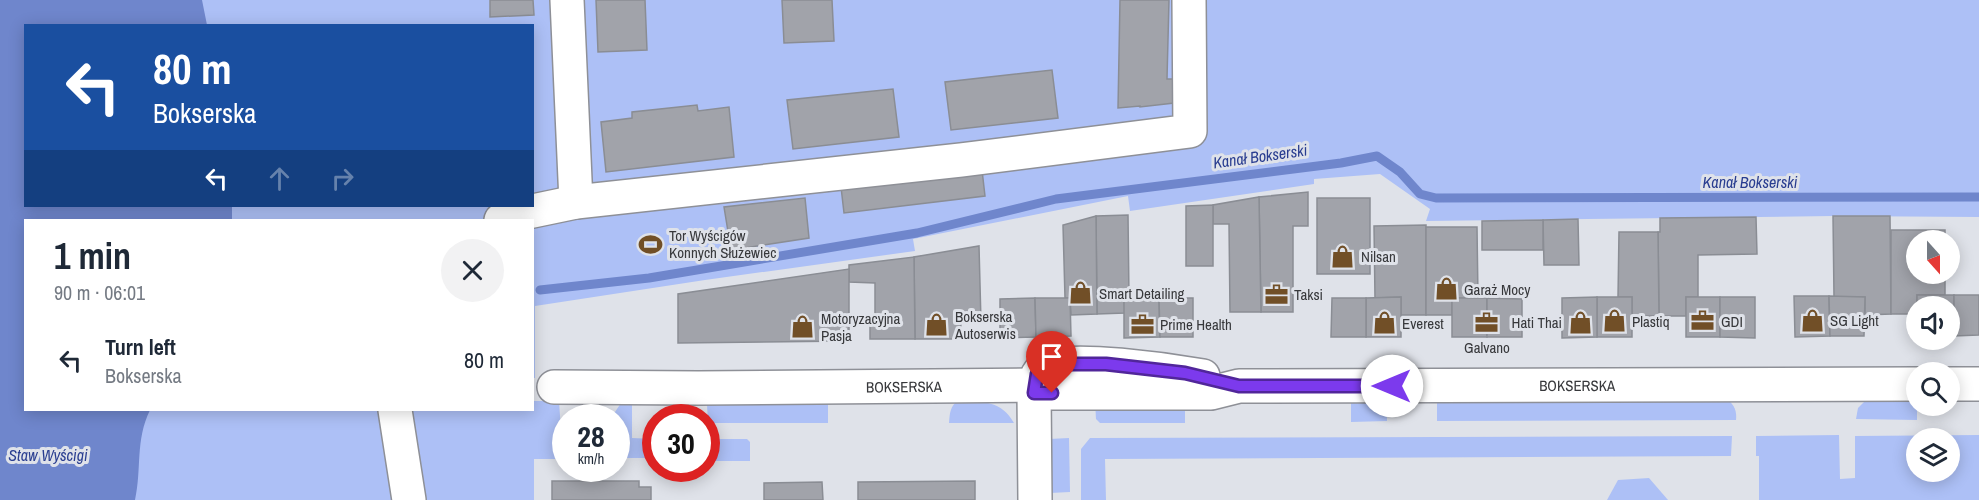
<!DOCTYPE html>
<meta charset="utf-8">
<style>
body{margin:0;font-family:"Archivo Narrow",sans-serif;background:#f2f2f3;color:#1f2937;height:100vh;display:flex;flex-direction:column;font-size:22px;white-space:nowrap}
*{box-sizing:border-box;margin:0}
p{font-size:20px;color:#747a83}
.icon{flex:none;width:33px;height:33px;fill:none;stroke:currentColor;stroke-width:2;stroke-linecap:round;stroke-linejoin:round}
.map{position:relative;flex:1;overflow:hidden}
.drawer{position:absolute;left:24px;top:219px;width:510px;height:192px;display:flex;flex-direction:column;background:#fff;border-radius:0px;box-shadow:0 3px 15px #0003}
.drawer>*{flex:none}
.banner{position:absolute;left:24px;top:24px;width:510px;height:183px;border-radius:0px;box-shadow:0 3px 15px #0003;background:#1a4fa0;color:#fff;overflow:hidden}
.needle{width:39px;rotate:159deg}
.controls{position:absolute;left:1906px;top:230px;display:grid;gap:12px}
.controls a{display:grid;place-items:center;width:54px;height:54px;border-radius:50%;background:#fff;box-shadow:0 3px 15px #0003;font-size:30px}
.speed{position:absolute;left:552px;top:404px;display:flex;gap:12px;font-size:30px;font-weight:700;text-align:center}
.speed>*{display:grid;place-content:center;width:78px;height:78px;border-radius:50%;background:#fff;box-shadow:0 3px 15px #0003;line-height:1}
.speed small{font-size:15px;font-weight:400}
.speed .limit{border:9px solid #d22;background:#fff;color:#111}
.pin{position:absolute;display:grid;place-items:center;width:51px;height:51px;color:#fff;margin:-62px -26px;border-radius:50% 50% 50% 0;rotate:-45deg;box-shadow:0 0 6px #0007}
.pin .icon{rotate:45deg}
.me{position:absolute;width:66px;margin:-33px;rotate:270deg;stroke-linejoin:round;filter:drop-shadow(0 0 4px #0008)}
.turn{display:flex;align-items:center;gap:21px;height:126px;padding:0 30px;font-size:27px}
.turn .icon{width:78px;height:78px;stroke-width:2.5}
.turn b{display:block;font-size:42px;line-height:51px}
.lanes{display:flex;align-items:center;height:57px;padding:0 30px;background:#0003;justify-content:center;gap:30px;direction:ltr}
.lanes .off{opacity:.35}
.round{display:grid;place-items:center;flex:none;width:63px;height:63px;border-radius:32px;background:#f2f2f3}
.head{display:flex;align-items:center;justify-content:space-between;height:102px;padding:0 30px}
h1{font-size:36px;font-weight:700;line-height:45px}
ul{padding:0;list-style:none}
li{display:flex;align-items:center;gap:18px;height:78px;padding:0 30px}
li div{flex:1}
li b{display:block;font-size:22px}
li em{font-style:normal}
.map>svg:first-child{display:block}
</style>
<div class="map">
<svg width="1979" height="500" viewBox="0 0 1979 500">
<rect width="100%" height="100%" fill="#dfe2e9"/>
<g fill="#adc0f6" fill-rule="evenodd">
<path d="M0,0H1979V217L1833,216L1426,221L1430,209L1380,174L1314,179V184L1130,211L1128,196L913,239L915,251L705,280L535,306V378H532V220H26V410H532L533,401H559L561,431L558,432V459H534V500H0ZM26,26H532V206H26Z"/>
<path d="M1869,397H1917V420L1856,419L1858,408Z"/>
<path d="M1725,398C1734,404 1737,410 1736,420L1437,421V399Z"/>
<path d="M1386,399L1387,421L1351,422V400Z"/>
<path d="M959,400C982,401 1002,401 1014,423H949C950,412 950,406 959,400Z"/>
<path d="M1185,400V423H1100L1096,419L1095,401Z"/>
<path d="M632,401V438L655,439V458H617L616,417H585V412H615L621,403Z"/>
<path d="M828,402V423H708L707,404Z"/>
<path d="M1839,435L1840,479L1855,478V436L1979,435V500H1759V456H1756V436ZM1917,438H1950V471H1917Z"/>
<path d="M1732,436L1731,456L1105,459L1106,500H1081V449L1090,438Z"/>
<path d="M1069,438L1070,492L1050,493L1049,439Z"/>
<path d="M708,439H747L750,442V461H708Z"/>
<path d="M1649,478L1668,500H1607L1618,480Z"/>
</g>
<path fill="#6f86cc" d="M0,0H202L207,25L26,26V206H232V220H26V410H150C135,441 142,468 135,500H0Z"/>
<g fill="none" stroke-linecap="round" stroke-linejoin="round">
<path stroke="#6f86cc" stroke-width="9" d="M540,290L649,278L917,233L1056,199L1341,163L1377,156L1400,172L1420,194L1436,198L1979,197"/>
</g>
<g fill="#a1a3aa" stroke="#8a8d94" stroke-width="1.5">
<path d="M490,0H533L534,15L490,17Z"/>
<path d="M596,0H645L647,50L598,52Z"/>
<path d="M782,0H832L834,41L784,43Z"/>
<path d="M1120,0H1169L1167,79H1175L1174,103L1140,107V106L1118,108Z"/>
<path d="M1052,70L1058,118L951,130L945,82Z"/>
<path d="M893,89L899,137L793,149L787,100Z"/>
<path d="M697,105L698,111L729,107L734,157L606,172L601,122L632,118V112Z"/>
<path d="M982,170L985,196L844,213L841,187Z"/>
<path d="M1308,192V226H1293V312H1261L1259,197Z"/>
<path d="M1259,197L1261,312H1230L1229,224H1213V205Z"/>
<path d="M805,198L809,238L731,250L724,207Z"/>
<rect x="1317" y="198" width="53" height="76"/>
<path d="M1213,205V266H1186V206Z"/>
<path d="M1128,215L1129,298H1124L1125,313L1097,314L1096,216Z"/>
<path d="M1096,216L1097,314L1071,315L1070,298H1065L1063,225Z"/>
<path d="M1833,216H1890L1891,314L1865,315V297H1834Z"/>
<path d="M1756,217L1757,254L1698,255V297H1686V316H1659L1658,232H1660V218Z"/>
<path d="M1578,219L1579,265H1544L1543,220Z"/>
<path d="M1543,220V250H1482V221Z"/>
<path d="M1426,225V315H1401V297L1375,298L1374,226Z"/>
<path d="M1426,227H1477L1478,298H1452V315H1426Z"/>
<path d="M1891,230H1945V240H1917V273H1945V295H1917V314H1891Z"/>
<path d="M1619,232H1658L1659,316H1632V297H1618Z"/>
<path d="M979,246L981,322L961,323L960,339H915L914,257Z"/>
<path d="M914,257L915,339H870V322H875V283L849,282V265Z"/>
<path d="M849,269V341L678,343V294Z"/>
<path d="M1917,295H1954V336H1950V306H1917V312Z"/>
<path d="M1954,295H1979V335L1954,336Z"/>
<path d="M1794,296H1829L1830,336L1795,337Z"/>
<path d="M1829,296L1865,297L1864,336H1830Z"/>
<path d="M1401,297V337H1366V298Z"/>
<rect x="1597" y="297" width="35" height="40"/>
<path d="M1597,297V337L1562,338V298Z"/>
<rect x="1686" y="297" width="34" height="40"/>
<path d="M1720,297H1755V338L1720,337Z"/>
<path d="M1035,298L1036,337L1000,338V299Z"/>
<path d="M1035,298H1070L1071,336L1036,337Z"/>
<path d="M1124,298H1159L1160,337L1124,338Z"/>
<path d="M1159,298H1193V337H1160Z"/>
<path d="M1332,298H1366V337H1331Z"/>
<rect x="1452" y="298" width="35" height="39"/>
<path d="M1487,298L1522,299V337H1487Z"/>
<path d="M552,481H639V487H651V500H552Z"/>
<path d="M975,481V500H858V482Z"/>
<path d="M822,482L823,500H764V483Z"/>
</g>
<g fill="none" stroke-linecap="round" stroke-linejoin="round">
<defs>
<g id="minor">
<path d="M567,0L576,202"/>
<path d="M501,220L528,212L576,202L961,160L1190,131L1189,0"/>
<path d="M1950,384H1979"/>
<path id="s1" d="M554,387L698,388L1035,385"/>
<path id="s2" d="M1034,393H1211L1239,386L1917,384"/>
<path d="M395,410L409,500"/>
<path d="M1035,500L1034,393C1035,383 1035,374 1044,368C1066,355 1174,371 1203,376"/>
</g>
</defs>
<use href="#minor" stroke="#8e9097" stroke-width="36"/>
<use href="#minor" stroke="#fff" stroke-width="33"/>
</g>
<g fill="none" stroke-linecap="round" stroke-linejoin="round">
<defs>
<path id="route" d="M1052,393H1034L1037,374L1049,366L1060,364H1106L1185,373L1239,386H1392"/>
</defs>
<use href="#route" stroke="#51269a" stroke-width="15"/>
<use href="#route" stroke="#7c3aed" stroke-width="10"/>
</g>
<defs>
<symbol id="stadium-bare" viewBox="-9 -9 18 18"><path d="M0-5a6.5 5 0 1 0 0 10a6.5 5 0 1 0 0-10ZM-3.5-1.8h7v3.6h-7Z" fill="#714f27" stroke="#dfe2e9" stroke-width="2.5" paint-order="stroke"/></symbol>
<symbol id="shop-bare" viewBox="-9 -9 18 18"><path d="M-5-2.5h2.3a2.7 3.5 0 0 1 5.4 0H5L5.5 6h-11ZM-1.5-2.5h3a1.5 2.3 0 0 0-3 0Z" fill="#714f27" stroke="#dfe2e9" stroke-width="2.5" paint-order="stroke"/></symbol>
<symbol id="office-bare" viewBox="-9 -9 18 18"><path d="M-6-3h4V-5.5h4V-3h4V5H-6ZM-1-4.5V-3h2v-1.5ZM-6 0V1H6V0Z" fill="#714f27" stroke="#dfe2e9" stroke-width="2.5" paint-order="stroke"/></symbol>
</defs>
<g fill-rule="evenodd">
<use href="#stadium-bare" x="634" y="228" width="33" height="33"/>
<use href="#shop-bare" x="1326" y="240" width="33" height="33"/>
<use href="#shop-bare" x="1430" y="272" width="33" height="33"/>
<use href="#shop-bare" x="1064" y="276" width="33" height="33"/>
<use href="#office-bare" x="1260" y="278" width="33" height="33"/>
<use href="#shop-bare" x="1796" y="304" width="33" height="33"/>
<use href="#shop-bare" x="1598" y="304" width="33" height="33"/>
<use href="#office-bare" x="1686" y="304" width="33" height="33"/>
<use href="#shop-bare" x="1564" y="306" width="33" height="33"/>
<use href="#shop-bare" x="1368" y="306" width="33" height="33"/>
<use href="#office-bare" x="1470" y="306" width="33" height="33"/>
<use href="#office-bare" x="1126" y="308" width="33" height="33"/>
<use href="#shop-bare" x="920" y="308" width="33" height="33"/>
<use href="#shop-bare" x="786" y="310" width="33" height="33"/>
</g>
<g text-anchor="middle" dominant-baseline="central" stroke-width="6" stroke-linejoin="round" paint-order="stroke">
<g font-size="15" fill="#37383b" stroke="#dfe2e9" text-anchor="start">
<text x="669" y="235">Tor Wyścigów<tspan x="669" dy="17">Konnych Służewiec</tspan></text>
<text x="1361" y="256">Nilsan</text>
<text x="1464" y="289">Garaż Mocy</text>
<text x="1099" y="293">Smart Detailing</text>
<text x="1294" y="294">Taksi</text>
<text x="955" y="316">Bokserska<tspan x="955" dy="17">Autoserwis</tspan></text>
<text x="821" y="318">Motoryzacyjna<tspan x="821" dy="17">Pasja</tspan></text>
<text x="1830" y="320">SG Light</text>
<text x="1632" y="321">Plastiq</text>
<text x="1721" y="321">GDI</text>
<text x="1562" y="322" text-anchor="end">Hati Thai</text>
<text x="1402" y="323">Everest</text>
<text x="1160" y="324">Prime Health</text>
<text x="1487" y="347" text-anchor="middle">Galvano</text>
</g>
<g font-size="15" fill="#37383b" stroke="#dfe2e9">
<text stroke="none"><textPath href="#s2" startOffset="544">BOKSERSKA</textPath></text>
<text stroke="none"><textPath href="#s1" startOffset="350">BOKSERSKA</textPath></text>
</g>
<g font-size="16" font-style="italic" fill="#293d90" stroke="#dfe2e9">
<text transform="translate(1260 156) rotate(-8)">Kanał Bokserski</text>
<text x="1750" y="182">Kanał Bokserski</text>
<text x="48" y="455">Staw Wyścigi</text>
</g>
</g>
</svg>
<div class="controls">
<a><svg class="needle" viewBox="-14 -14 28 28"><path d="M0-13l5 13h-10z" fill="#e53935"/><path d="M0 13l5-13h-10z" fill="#747a83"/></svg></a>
<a><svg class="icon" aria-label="sound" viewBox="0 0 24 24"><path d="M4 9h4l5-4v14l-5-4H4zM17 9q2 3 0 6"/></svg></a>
<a><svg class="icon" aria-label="search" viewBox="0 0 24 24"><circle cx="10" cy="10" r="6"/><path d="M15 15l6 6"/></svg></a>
<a><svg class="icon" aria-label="layers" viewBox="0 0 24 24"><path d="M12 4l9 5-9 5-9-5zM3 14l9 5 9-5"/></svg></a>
</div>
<div class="speed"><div>28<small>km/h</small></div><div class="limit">30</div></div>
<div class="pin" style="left:1052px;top:393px;background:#d93025"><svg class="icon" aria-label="arrive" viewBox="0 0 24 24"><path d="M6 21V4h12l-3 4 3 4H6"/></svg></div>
<svg class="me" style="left:1392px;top:386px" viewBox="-20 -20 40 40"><circle r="19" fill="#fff"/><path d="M0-13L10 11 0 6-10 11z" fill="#7c3aed"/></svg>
<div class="banner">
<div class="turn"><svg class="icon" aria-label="left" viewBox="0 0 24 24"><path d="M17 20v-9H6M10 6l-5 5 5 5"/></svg><div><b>80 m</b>Bokserska</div></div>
<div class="lanes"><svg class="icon" aria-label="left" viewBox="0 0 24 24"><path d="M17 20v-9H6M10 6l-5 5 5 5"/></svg><svg class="icon off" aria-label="ahead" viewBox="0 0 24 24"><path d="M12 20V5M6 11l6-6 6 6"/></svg><svg class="icon off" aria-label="right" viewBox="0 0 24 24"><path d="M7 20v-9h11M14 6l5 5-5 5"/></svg></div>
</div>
<section class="drawer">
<div class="head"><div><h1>1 min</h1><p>90 m · 06:01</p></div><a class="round"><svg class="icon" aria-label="close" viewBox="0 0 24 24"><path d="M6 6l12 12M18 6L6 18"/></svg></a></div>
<ul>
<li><svg class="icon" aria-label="left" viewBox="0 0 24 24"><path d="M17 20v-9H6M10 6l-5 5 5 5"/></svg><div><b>Turn left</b><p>Bokserska</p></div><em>80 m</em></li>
</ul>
</section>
</div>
